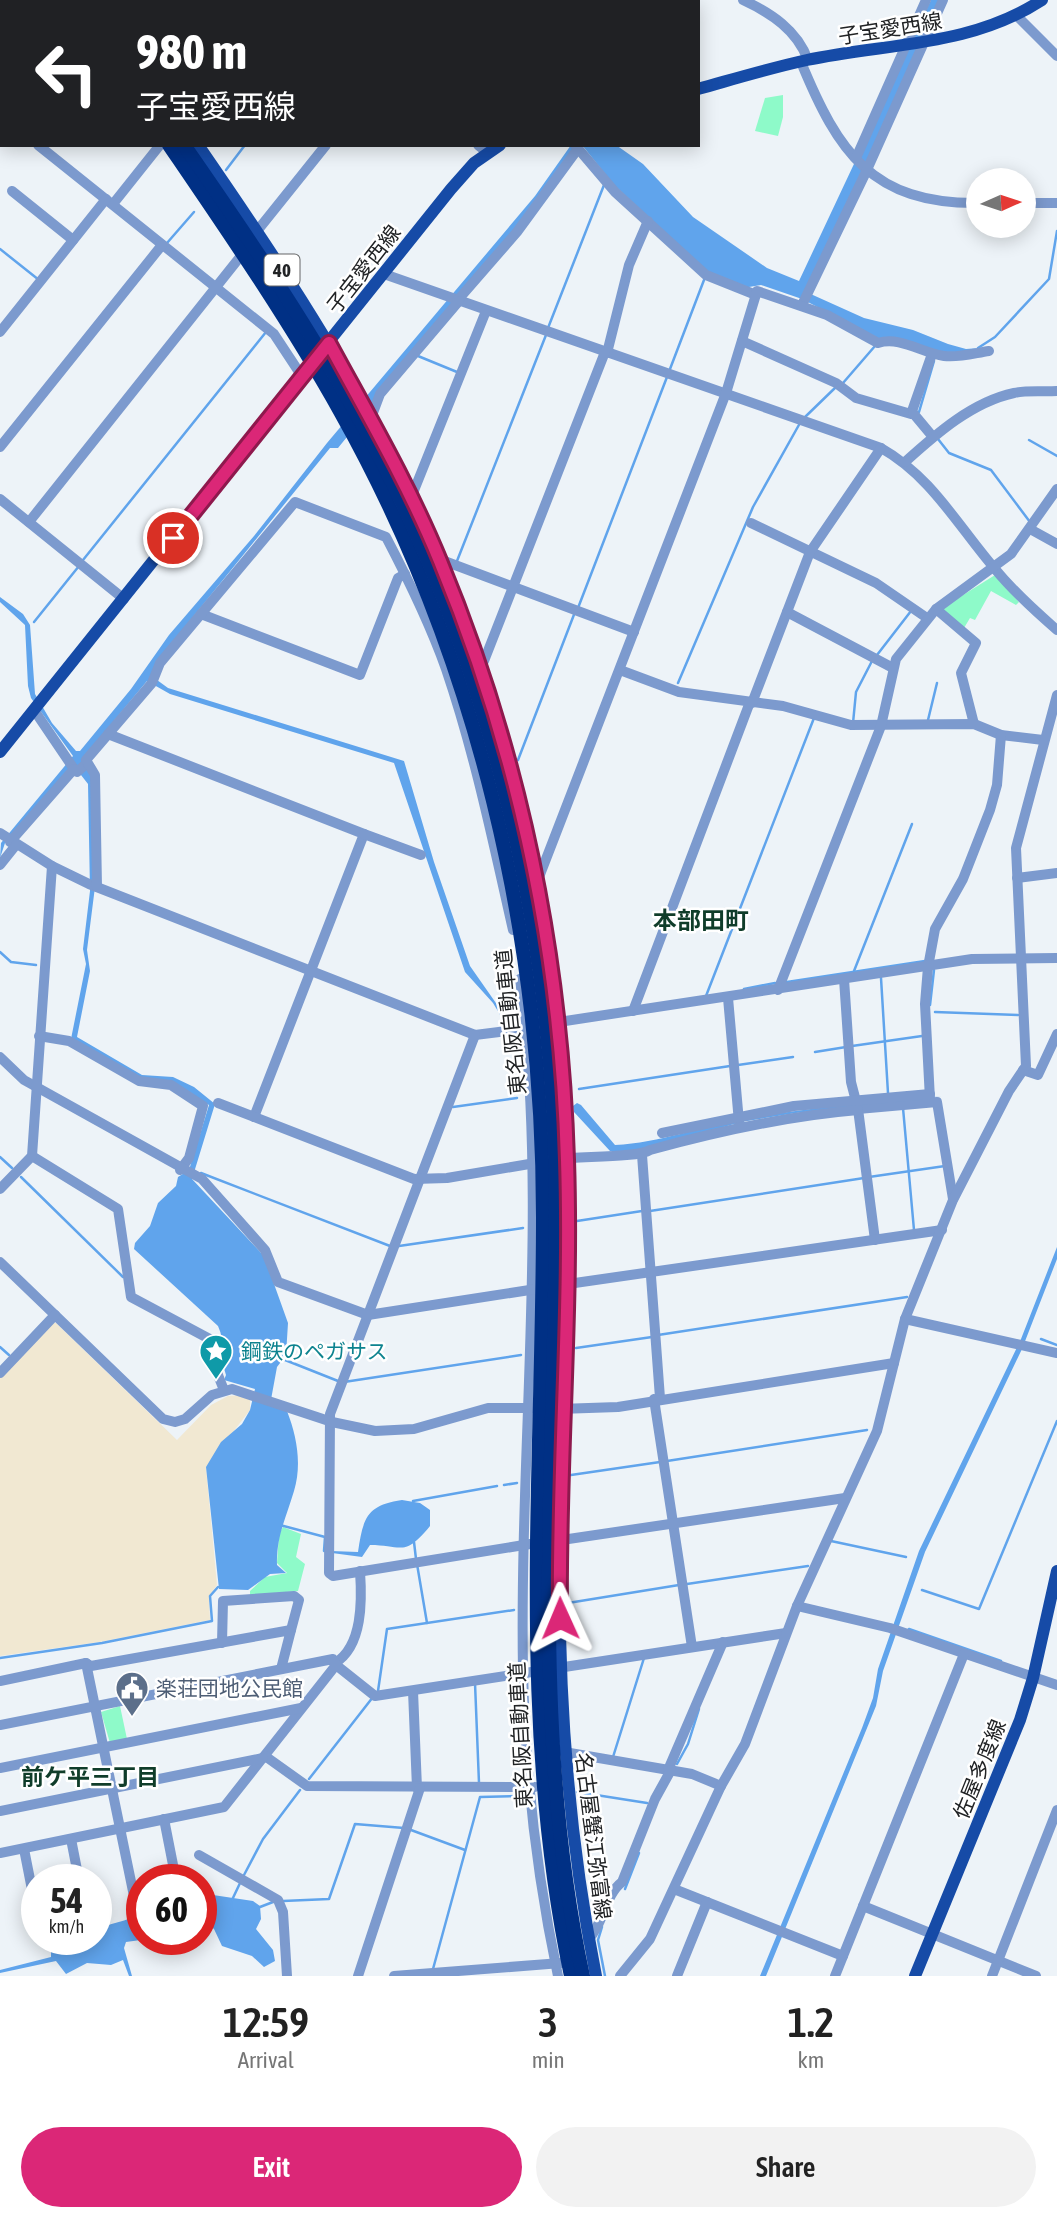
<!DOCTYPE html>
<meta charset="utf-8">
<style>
body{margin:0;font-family:"Asap Condensed","Noto Sans JP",sans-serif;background:#f2f2f2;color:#222;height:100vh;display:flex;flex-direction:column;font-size:26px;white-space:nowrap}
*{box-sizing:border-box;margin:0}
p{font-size:23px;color:#767676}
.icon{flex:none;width:38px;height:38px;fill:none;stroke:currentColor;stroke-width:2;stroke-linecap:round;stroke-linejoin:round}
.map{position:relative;height:1976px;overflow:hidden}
.drawer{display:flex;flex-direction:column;background:#fff;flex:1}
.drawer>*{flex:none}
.guide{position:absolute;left:0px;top:0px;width:700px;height:147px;box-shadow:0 4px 18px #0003;background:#202124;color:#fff;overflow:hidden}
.needle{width:46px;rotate:87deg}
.tools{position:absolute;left:966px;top:168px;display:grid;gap:14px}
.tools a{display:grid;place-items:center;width:70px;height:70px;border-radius:50%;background:#fff;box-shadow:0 4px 18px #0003;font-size:35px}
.speed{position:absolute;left:21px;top:1864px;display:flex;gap:14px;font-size:35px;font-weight:700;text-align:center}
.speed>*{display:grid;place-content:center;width:91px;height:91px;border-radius:50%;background:#fff;box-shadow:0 4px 18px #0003;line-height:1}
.speed small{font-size:18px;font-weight:400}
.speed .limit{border:10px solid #d22;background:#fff;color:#111}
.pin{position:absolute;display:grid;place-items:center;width:60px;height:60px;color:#fff;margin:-30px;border:4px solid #fff;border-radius:50%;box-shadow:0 2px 7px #0007}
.me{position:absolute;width:77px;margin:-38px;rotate:359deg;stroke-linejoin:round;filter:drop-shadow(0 0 5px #0008)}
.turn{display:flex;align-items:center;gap:24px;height:147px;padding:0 21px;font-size:32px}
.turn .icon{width:91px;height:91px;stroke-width:2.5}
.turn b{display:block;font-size:49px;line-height:60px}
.eta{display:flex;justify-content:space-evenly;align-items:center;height:119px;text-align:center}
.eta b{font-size:42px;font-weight:600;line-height:49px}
.button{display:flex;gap:14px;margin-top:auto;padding:14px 21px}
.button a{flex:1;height:80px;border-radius:42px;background:#db2777;color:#fff;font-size:28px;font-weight:600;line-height:80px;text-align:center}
.button a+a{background:#f2f2f2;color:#222}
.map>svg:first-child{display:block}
</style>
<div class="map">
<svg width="1057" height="1976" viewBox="0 0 1057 1976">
<rect width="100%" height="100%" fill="#edf3f8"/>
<path fill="#f1e8d2" d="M51,1323H56L177,1440L211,1405L228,1396L242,1395L250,1399V1410L206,1467L217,1585L209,1596L210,1620L100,1642L0,1656V1377Z"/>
<g fill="#8efac9">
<path d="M783,95V117L778,136L755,131L765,98Z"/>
<path d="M995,575L1019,602L1016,605L991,591L975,620L970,618L964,628L944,612V607Z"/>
<path d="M283,1527L301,1534L296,1557L305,1564L298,1591L250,1595V1591L265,1577L287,1573L277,1563L279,1534Z"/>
<path d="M120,1706L127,1739L110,1743L101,1712Z"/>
</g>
<g fill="#60a4ec">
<path d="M931,0H940L865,168L804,291L864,318L913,330L948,344L966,349L979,348L956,355L879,339L802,299L761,285L743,288L708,272L614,185L582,145H616L643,164L693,217L767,268L799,281Z"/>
<path d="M571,145H577L542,196L338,448H330L158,660L157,680L168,688L404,761L434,862L470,966L512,1026L508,1028L493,1003L465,972L394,763L170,694L147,681L83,758L92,773L96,879L87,950L90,971L77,1037L142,1075L173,1077L194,1087L215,1104L192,1179L264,1256L288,1323L286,1355L277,1367L270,1405L287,1411C297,1437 302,1464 294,1491C286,1518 276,1537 277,1565L286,1573L270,1574L248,1590L219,1589L206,1467L221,1442L242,1424L250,1410L255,1389L224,1380L226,1375C220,1359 226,1343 218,1326L134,1249L135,1243L150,1226L158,1203L176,1186L178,1177L189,1170L209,1105L172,1083L140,1080L71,1039L86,964L83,949L90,891L88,784L74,766L5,843L0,858L1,843L73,756L31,698L28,686L25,625L0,602V597L23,614L30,625L35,694L52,723L76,751H80L131,689L169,635L254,536L327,443L535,196Z"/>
<path d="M942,1096L796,1113L741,1122L637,1152L610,1151L574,1112L573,1106L577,1103L581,1105L615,1145C660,1143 701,1126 745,1119C810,1107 876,1102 942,1096Z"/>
<path d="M1057,1247V1259L1022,1349L925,1552L883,1671L876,1706L766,1976H760L862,1728L873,1698L878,1669L919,1551L1021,1339Z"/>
<path d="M402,1500L420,1503L430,1510V1526C404,1558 402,1545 370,1545L362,1557L332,1553L331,1551L358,1552C363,1519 366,1505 402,1500Z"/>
<path d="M202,1889L213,1895L253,1901L260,1906L261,1919L256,1929L273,1950L275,1961L264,1967L252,1956L222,1946L214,1929L201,1918Z"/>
<path d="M137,1914H142V1939H184L182,1950H170L167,1943L148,1939L126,1942L124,1948L132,1976H129L123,1960L111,1965L87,1963L66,1974L56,1961L0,1973V1970L51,1957V1945L60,1939H96V1933C108,1921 124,1924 137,1914Z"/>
</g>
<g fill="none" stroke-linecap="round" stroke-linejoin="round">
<g stroke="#60a4ec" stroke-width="2.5">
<path d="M174,2L176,0"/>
<path d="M361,2L362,0"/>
<path d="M226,170L245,145"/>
<path d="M167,243L194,212"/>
<path d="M0,249L39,280"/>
<path d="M548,328L604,185"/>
<path d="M978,348L995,337L1049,279L1057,231"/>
<path d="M418,356L457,372"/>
<path d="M670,369L704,280"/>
<path d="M843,383L875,346"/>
<path d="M919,412L934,361"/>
<path d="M804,418L837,386"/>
<path d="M938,439L949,453L991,470L1030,522"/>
<path d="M1029,440L1057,456"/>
<path d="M83,560L266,332"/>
<path d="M457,561L546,335"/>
<path d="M578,608L667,377"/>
<path d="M34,622L79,566"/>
<path d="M877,655L911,611"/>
<path d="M678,683L753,507L800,423"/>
<path d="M928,720L937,683"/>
<path d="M853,723L856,692L872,661"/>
<path d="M518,760L575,612"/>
<path d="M0,952L11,962L36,965"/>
<path d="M854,971L912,824"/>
<path d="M881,978L888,1093"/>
<path d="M787,982L925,961"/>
<path d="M744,989L775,983"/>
<path d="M706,996L814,718"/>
<path d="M930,1005L934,970"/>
<path d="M935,1012L1018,1015"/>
<path d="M852,1046L922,1036"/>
<path d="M815,1052L846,1047"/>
<path d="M738,1065L793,1057"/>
<path d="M579,1089L730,1066"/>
<path d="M453,1107L517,1098"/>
<path d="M903,1108L914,1230"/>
<path d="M0,1157L12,1168"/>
<path d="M201,1173L390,1246"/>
<path d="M21,1177L123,1277"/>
<path d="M869,1177L945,1166"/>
<path d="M650,1211L864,1178"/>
<path d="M577,1221L642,1211"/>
<path d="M399,1246L523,1228"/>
<path d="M658,1335L907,1297"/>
<path d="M1041,1339L1057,1345"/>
<path d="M0,1347L9,1355"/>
<path d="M576,1348L652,1337"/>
<path d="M280,1358L338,1381"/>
<path d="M344,1382L521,1355"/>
<path d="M667,1461L867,1430"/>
<path d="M571,1475L660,1462"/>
<path d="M504,1485L517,1483"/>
<path d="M413,1501L497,1486"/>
<path d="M280,1525L325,1537L324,1551H327"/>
<path d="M831,1541L906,1557"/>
<path d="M414,1542L416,1559"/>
<path d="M417,1564L427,1623"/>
<path d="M687,1584L808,1566"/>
<path d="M922,1590L979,1609L1057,1421"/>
<path d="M568,1603L679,1585"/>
<path d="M909,1629L1001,1661"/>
<path d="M0,1658L102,1643L212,1621L210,1596L218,1587"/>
<path d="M475,1683L479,1783"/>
<path d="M378,1691L387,1629L514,1610"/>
<path d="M613,1757L644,1658"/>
<path d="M677,1764L688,1744L699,1709"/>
<path d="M309,1779L373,1697"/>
<path d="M577,1792L647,1803"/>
<path d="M411,1830L465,1850"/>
<path d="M244,1875L263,1839L300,1790"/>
<path d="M625,1889L639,1853"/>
<path d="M232,1900L241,1881"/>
<path d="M283,1901L329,1899L355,1824L404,1828"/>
<path d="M260,1907L273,1902"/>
<path d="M602,1927L598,1940L605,1976"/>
<path d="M433,1969L480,1797L522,1796"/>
</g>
<g stroke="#7c9ace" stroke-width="10">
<path d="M295,0L297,2"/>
<path d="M743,0C771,13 797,30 808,60"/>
<path d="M124,2L125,0"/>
<path d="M274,2L276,0"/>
<path d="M1016,15L1057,56"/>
<path d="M801,62C838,152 872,204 978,203"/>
<path d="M0,115L2,117"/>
<path d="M38,145L274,334L301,375"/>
<path d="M478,145L488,153"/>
<path d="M575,145L615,192L706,275L756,295"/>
<path d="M856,158L926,0"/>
<path d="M12,191L73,240"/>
<path d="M1024,203H1057"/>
<path d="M113,204L160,145"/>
<path d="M257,231L326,145"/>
<path d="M384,274L881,448C931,476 958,526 995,569C1014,592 1035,611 1057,630"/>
<path d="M457,301L517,232L577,150"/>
<path d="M802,305L866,172L943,0"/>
<path d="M0,332L106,199"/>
<path d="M742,341L836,383L856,398L911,414L932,354"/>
<path d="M607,353L629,265L648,221"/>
<path d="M913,413L933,437"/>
<path d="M371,418L380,394L459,301"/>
<path d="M0,447L162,245"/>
<path d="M905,462C936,434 972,402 1014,393C1027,390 1043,392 1057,391"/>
<path d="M411,498L486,311"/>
<path d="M0,499L124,599"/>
<path d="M29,522L244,252"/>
<path d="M751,523L876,583L927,618"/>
<path d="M1030,529L1057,544"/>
<path d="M439,559L634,632"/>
<path d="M936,609L976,643L961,673L974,724"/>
<path d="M787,612L893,668"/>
<path d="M201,614L360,675L398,578L405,574"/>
<path d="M480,664L484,661L605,352"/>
<path d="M620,670L679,692L783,706L851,725L974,724L1001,735L1043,740"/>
<path d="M752,703L810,552L881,448"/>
<path d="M34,710L74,769"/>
<path d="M108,734L364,834L254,1117"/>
<path d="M0,833L52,866L89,884L475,1035L531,1028"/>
<path d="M364,834L421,855"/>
<path d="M10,842L74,769L77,772L87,763"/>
<path d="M0,865L16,845"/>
<path d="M1017,878L1057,873"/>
<path d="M536,885L726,393L757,291L827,315L878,343C900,336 922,353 944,356C959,358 975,353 989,351"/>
<path d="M97,887L95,775L86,760L152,683L160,663L295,502L386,537C408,579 430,624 446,669C475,754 493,842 513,930"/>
<path d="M928,967L935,929L963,879L990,810L997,785L1001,735"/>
<path d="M928,967L925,1004L930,1099"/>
<path d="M520,979C549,1210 519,1440 523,1671C525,1773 537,1877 558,1976"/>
<path d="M844,979L851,1082L858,1109L875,1240"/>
<path d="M778,990L881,726L896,659L936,609L1011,554L1057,489"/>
<path d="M728,998L739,1122"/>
<path d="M633,1011L750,702"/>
<path d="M552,1023L972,959L1057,958"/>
<path d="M475,1035L330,1414L329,1573L333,1576L530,1544"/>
<path d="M39,1036L69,1041L139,1081L171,1085L203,1106L189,1158L180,1170"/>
<path d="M0,1057L24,1080L202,1179L265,1250L278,1282L368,1315L536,1289"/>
<path d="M1023,1070L1038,1075L1057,1034"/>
<path d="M218,1103L414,1179L447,1178L541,1162"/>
<path d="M858,1109L937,1102L953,1199"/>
<path d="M662,1133L794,1106L930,1094"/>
<path d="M642,1155L660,1398"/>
<path d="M32,1156L118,1209L131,1297L219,1344C211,1362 217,1373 224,1390"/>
<path d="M559,1159C580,1156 638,1158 650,1150C719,1131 786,1116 858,1110"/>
<path d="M0,1189L32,1156L52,866"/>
<path d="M0,1262L163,1419L175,1422L185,1419L212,1395L232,1389L332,1422L375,1431L414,1429L488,1408H537"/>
<path d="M561,1285L942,1230"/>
<path d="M905,1319L1057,1353"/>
<path d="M0,1373L55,1315"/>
<path d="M654,1399L692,1647"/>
<path d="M559,1409L618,1407L894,1363"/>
<path d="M555,1541L845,1498"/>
<path d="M797,1606L890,1628L1057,1685"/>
<path d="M222,1643L223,1601L294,1596L299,1600L291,1630"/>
<path d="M86,1663L135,1901L142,1903"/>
<path d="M335,1663C363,1646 362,1600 360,1571"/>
<path d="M336,1665L375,1696L786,1633"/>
<path d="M0,1681L86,1663L91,1666L291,1630L281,1669"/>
<path d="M413,1691L417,1788"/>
<path d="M0,1725L333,1659L336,1665L224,1807L0,1853"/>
<path d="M564,1752L692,1774L721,1786"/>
<path d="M265,1756L307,1786L535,1787"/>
<path d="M0,1768L301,1708"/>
<path d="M668,1770L723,1642"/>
<path d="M0,1811L263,1758"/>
<path d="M164,1819L176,1880"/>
<path d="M71,1839L79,1880"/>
<path d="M24,1849L37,1915"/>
<path d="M199,1855L278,1900L283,1912L287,1976"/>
<path d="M674,1889L843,1956"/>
<path d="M863,1906L1036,1976"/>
<path d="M44,1939H53"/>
<path d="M588,1940C604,1923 605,1895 622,1882L655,1799L671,1770"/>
<path d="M358,1976L420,1788"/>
<path d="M394,1976L561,1963"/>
<path d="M620,1976L650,1939L721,1786L745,1744L797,1606L877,1431L905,1319L953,1200L1009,1091L1026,1066L1016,848L1057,695"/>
<path d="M677,1976L707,1902"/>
<path d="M835,1976L964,1654"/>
<path d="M992,1976L1057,1810"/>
</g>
<g stroke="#164ba7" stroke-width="12">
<path d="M102,0L103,2"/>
<path d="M698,89C734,79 770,68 807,60C887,43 970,47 1042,0"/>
<path d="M198,145C260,235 321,325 373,422C503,665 566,933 568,1208C569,1317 562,1426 560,1536C557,1684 567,1830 596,1976"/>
<path d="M0,752L451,189L474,163L500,145"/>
<path d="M915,1976L1020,1720L1033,1678L1057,1571"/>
</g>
<g stroke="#003085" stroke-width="14">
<path d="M68,0L69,2"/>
<path d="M83,0L85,2"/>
</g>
<g stroke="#003085" stroke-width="14">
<path d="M169,145C229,233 289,320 341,413C478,657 543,939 543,1217C543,1474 517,1722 571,1976"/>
<path d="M184,145C243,230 301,315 351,404C490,650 557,936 556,1218C555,1471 529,1726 583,1976"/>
</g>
</g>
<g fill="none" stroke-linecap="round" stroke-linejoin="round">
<defs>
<path id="route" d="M173,538L329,343C368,415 409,485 440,561C519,752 561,954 567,1160C572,1313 558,1465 560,1618"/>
</defs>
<use href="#route" stroke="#8e194d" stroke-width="18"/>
<use href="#route" stroke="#db2777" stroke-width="12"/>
</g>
<defs>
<symbol id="sight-pin" viewBox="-11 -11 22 30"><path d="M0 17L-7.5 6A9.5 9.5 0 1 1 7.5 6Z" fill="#0f9aa8" stroke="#fff"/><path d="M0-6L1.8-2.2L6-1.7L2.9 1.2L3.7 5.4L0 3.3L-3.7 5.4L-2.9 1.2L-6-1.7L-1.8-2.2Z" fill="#fff"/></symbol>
<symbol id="civic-pin" viewBox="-11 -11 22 30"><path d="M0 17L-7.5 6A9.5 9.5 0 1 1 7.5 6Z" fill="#5c6f8a" stroke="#fff"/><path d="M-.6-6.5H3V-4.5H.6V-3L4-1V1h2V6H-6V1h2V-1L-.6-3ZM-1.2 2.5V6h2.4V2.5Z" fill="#fff"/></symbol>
</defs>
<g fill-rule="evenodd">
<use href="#sight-pin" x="197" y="1332" width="38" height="52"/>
<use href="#civic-pin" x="113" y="1669" width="38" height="52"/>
</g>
<g text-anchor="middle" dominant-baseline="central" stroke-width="5" stroke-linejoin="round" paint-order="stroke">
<rect fill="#fff" stroke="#646566" stroke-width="2" x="264.5" y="254.5" width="35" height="31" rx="5"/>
<g font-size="19" font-weight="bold" fill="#212325">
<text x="282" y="270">40</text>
</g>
<g font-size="21" fill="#212325" stroke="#fff">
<text transform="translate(890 28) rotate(-9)">子宝愛西線</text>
<text transform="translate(363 269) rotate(-52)">子宝愛西線</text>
<text transform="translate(510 1022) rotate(-96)">東名阪自動車道</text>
<text transform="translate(520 1735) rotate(-93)">東名阪自動車道</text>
<text transform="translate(979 1769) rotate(-68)">佐屋多度線</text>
<text transform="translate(594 1836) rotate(83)">名古屋蟹江弥富線</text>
</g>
<g font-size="21" fill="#0d838f" stroke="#fff" text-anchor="start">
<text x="241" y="1351">鋼鉄のペガサス</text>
</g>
<g font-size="21" fill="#4e5e75" stroke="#fff" text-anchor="start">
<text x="156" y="1688">楽荘団地公民館</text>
</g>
<g font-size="23" font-weight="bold" fill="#103d2a" stroke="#fff">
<text x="90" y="1777">前ケ平三丁目</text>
</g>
<g font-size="24" font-weight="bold" fill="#103d2a" stroke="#fff">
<text x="701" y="920">本部田町</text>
</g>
</g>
</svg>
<div class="tools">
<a><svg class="needle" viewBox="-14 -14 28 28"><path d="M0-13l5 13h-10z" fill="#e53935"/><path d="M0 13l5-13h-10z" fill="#767676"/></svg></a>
</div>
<div class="speed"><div>54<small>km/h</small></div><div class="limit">60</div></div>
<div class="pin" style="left:173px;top:538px;background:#d93025"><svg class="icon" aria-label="arrive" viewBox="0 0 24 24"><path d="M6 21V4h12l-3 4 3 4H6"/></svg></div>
<svg class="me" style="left:560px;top:1618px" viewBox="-20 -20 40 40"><path d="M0-17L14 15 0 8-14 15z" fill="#db2777" stroke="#fff" stroke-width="4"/></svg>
<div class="guide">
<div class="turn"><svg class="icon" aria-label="left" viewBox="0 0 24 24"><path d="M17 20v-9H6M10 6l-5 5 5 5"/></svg><div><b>980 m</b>子宝愛西線</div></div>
</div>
</div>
<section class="drawer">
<div class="eta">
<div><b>12:59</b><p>Arrival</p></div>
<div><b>3</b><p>min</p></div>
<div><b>1.2</b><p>km</p></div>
</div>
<div class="button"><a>Exit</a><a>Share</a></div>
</section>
